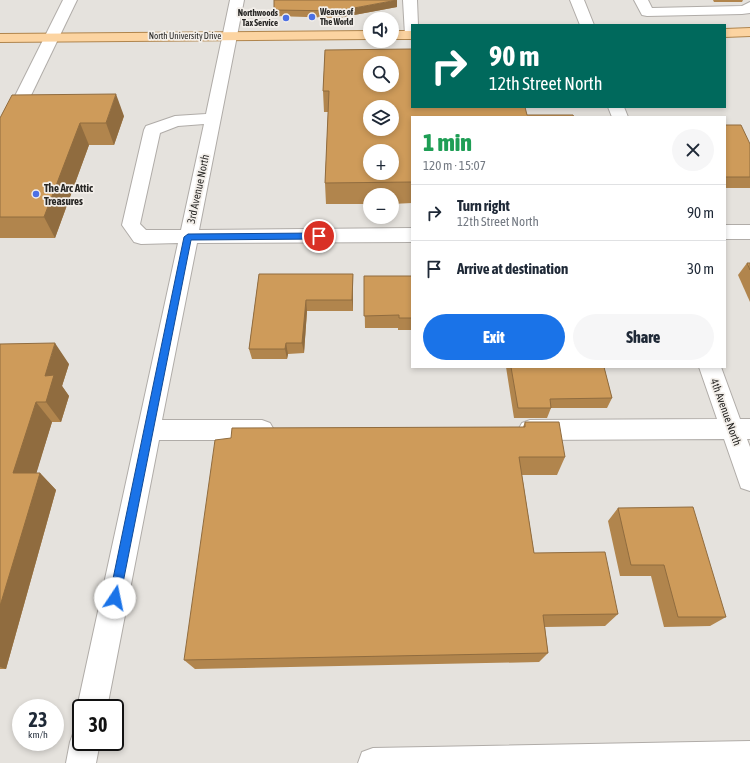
<!DOCTYPE html>
<meta charset="utf-8">
<style>
body{margin:0;font-family:"Asap Condensed",sans-serif;background:#f6f6f7;color:#1f2937;height:100vh;display:flex;flex-direction:column;font-size:15px;white-space:nowrap}
*{box-sizing:border-box;margin:0}
p{font-size:13px;color:#747a83}
.icon{flex:none;width:22px;height:22px;fill:none;stroke:currentColor;stroke-width:2;stroke-linecap:round;stroke-linejoin:round}
.map{position:relative;flex:1;overflow:hidden}
.side{position:absolute;left:411px;top:116px;width:315px;height:252px;display:flex;flex-direction:column;background:#fff;border-radius:0px;box-shadow:0 2px 6px #0003}
.side>*{flex:none}
.top-card{position:absolute;left:411px;top:24px;width:315px;height:84px;border-radius:0px;box-shadow:0 2px 6px #0003;background:#00695c;color:#fff;overflow:hidden}
.fabs{position:absolute;left:363px;top:12px;display:grid;gap:8px}
.fabs a{display:grid;place-items:center;width:36px;height:36px;border-radius:50%;background:#fff;box-shadow:0 2px 6px #0003;font-size:20px}
.speed{position:absolute;left:12px;top:699px;display:flex;gap:8px;font-size:20px;font-weight:700;text-align:center}
.speed>*{display:grid;place-content:center;width:52px;height:52px;border-radius:50%;background:#fff;box-shadow:0 2px 6px #0003;line-height:1}
.speed small{font-size:10px;font-weight:400}
.speed .limit{border:2px solid #111;border-radius:6px;background:#fff;color:#111}
.pin{position:absolute;display:grid;place-items:center;width:34px;height:34px;color:#fff;margin:-17px;border:2px solid #fff;border-radius:50%;box-shadow:0 1px 4px #0007}
.me{position:absolute;width:44px;margin:-22px;rotate:11deg;stroke-linejoin:round;filter:drop-shadow(0 0 3px #0008)}
.turn{display:flex;align-items:center;gap:14px;height:84px;padding:0 12px;font-size:18px}
.turn .icon{width:52px;height:52px;stroke-width:2.5}
.turn b{display:block;font-size:28px;line-height:34px}
.round{display:grid;place-items:center;flex:none;width:42px;height:42px;border-radius:21px;background:#f6f6f7}
.overview{display:flex;align-items:center;justify-content:space-between;height:68px;padding:0 12px}
h1{font-size:24px;font-weight:800;line-height:30px;color:#1e9e55}
.cta{display:flex;gap:8px;margin-top:auto;padding:8px 12px}
.cta a{flex:1;height:46px;border-radius:24px;background:#1a73e8;color:#fff;font-size:16px;font-weight:800;line-height:46px;text-align:center}
.cta a+a{background:#f6f6f7;color:#1f2937}
ul{padding:0;list-style:none}
li{display:flex;align-items:center;gap:12px;height:56px;padding:0 12px;border-top:1px solid #e0e1e3}
li div{flex:1}
li b{display:block;font-size:15px}
li em{font-style:normal}
.map>svg:first-child{display:block}
</style>
<div class="map">
<svg width="750" height="763" viewBox="0 0 750 763">
<rect width="100%" height="100%" fill="#e5e2dd"/>
<g fill="none" stroke-linecap="round" stroke-linejoin="round">
<defs>
<g id="minor">
<path d="M63,0H77L8,143L6,147L0,148V126Z"/>
<path d="M230,0H244L199,230L412,228V242L197,243L162,420H262L270,423L274,430L270,437L262,440H159L107,708H81V717L77,708L178,243L141,244L134,242L122,225L144,130L146,126L175,116L206,114ZM204,124L181,230H146L140,224L160,133L178,126Z"/>
<path d="M403,0H417L418,25H412V39L407,38L405,35Z"/>
<path d="M570,0H584L594,25H580Z"/>
<path d="M634,0H648L652,8L742,6L750,2V13L742,14L647,16L642,15Z"/>
<path d="M608,107H624L628,117H612Z"/>
<rect x="725" y="225" width="25" height="14"/>
<path d="M699,367H721L740,419H750V439H747L750,447V491L741,488L724,439L530,440L522,437L518,430L522,423L530,420L717,419Z"/>
<path d="M81,729V742H100L96,763H66L70,742L74,731Z"/>
<path d="M750,741V763H358L362,752L373,748Z"/>
</g>
<g id="major">
<path d="M750,28V36L725,37V29Z"/>
<path d="M370,31V39L0,42V34Z"/>
<rect x="392" y="31" width="20" height="8"/>
</g>
</defs>
<use href="#minor" stroke="#b0aca8" stroke-width="2"/>
<use href="#major" stroke="#b0854d" stroke-width="2"/>
<use href="#minor" fill="#fff" fill-rule="evenodd"/>
<use href="#major" fill="#fcd4a1" fill-rule="evenodd"/>
</g>
<g fill="#b1854d">
<path d="M713,0H743L742,2H714Z"/>
<path d="M397,7L338,18L275,16L274,10Z"/>
<path d="M325,50L412,117V203L392,204V195H370V204H326L325,183L328,112H324L323,91Z"/>
<path d="M124,116L114,145H89L55,238H0V118Z"/>
<path d="M725,125L750,144V188H725Z"/>
<path d="M747,263H750V302L738,275Z"/>
<path d="M259,274H353V311H307L304,353L288,354L287,359H252L249,349Z"/>
<path d="M364,276H412V330H398V328H365Z"/>
<path d="M0,344L69,364L62,386L69,396L61,422H52L36,473H40L56,490L6,669H0Z"/>
<path d="M506,367H604L612,398L607,408H551L547,418H514Z"/>
<path d="M525,422L565,457L557,475H522L534,553L618,614L605,626L545,627L548,653L539,662L195,669L184,660L523,427Z"/>
<path d="M618,508L726,617L710,626L664,627L651,576H620L608,521Z"/>
</g>
<g fill="#906c3f">
<path d="M397,0V7L338,18V11Z"/>
<path d="M116,94L124,116L114,145L106,123Z"/>
<path d="M80,123L89,145L55,238L44,217Z"/>
<path d="M353,274V311L352,300Z"/>
<path d="M306,300L307,311L304,353L302,343Z"/>
<path d="M55,343L69,364L62,386L69,396L61,422L46,402L45,376Z"/>
<path d="M286,343L288,354L287,359L285,349Z"/>
<path d="M36,402L52,422L31,491L13,473Z"/>
<path d="M40,473L56,490L6,669L0,667V606Z"/>
</g>
<g fill="#ce9b5a" stroke="#906c3f" fill-rule="evenodd">
<path d="M274,0H397L338,11L274,10Z"/>
<path d="M412,49V107H525L527,115H573L574,117H412V182L325,183L329,91H323L325,50ZM370,63H392V85H370ZM370,107H392V129H370ZM370,151H392V173H370Z"/>
<path d="M116,94L106,123H80L44,217H0V118L12,95Z"/>
<path d="M725,125H741L750,144V177H725Z"/>
<path d="M747,263H750V270Z"/>
<path d="M259,274H353L352,300H306L302,343H286L285,349H249Z"/>
<path d="M364,276H412V318H399V315L364,316Z"/>
<path d="M55,343L45,376L54,375L46,402H36L13,473H40L0,606V344Z"/>
<path d="M511,367H604L612,398L550,399L551,408H518Z"/>
<path d="M525,422H559L565,457H519L534,553L605,552L618,614L543,615L548,653L184,660L215,440L231,438L232,428L525,427Z"/>
<path d="M693,507L726,617H678L664,565H631L618,508Z"/>
</g>
<path fill="#1a73e8" stroke="#114b97" d="M319,233L322,236L319,239L191,240L120,598L119,602L115,603L111,602L109,598L184,237L188,234Z"/>
<g fill="#4c70e4" stroke="#f3efea" stroke-width="1.5">
<circle cx="312" cy="17" r="4"/>
<circle cx="286" cy="18" r="4"/>
<circle cx="36" cy="194" r="4"/>
</g>
<g text-anchor="middle" dominant-baseline="central" stroke-width="3.5" stroke-linejoin="round" paint-order="stroke">
<g font-size="9" font-weight="bold" fill="#282725" stroke="#f3efea" text-anchor="start">
<text x="320" y="12">Weaves of<tspan x="320" dy="10">The World</tspan></text>
<text x="278" y="13" text-anchor="end">Northwoods<tspan x="278" dy="10">Tax Service</tspan></text>
</g>
<g font-size="9" fill="#282725" stroke="#f3efea">
<text x="185" y="36">North University Drive</text>
</g>
<g font-size="11" font-weight="bold" fill="#282725" stroke="#f3efea" text-anchor="start">
<text x="44" y="188">The Arc Attic<tspan x="44" dy="13">Treasures</tspan></text>
</g>
<g font-size="11" fill="#282725" stroke="#f3efea">
<text transform="translate(198 189) rotate(-78)">3rd Avenue North</text>
<text transform="translate(726 412) rotate(70)">4th Avenue North</text>
</g>
</g>
</svg>
<div class="fabs">
<a><svg class="icon" aria-label="sound" viewBox="0 0 24 24"><path d="M4 9h4l5-4v14l-5-4H4zM17 9q2 3 0 6"/></svg></a>
<a><svg class="icon" aria-label="search" viewBox="0 0 24 24"><circle cx="10" cy="10" r="6"/><path d="M15 15l6 6"/></svg></a>
<a><svg class="icon" aria-label="layers" viewBox="0 0 24 24"><path d="M12 4l9 5-9 5-9-5zM3 14l9 5 9-5"/></svg></a>
<a>+</a>
<a>−</a>
</div>
<div class="speed"><div>23<small>km/h</small></div><div class="limit">30</div></div>
<div class="pin" style="left:319px;top:236px;background:#d93025"><svg class="icon" aria-label="arrive" viewBox="0 0 24 24"><path d="M6 21V4h12l-3 4 3 4H6"/></svg></div>
<svg class="me" style="left:115px;top:598px" viewBox="-20 -20 40 40"><circle r="19" fill="#fff"/><path d="M0-13L10 11 0 6-10 11z" fill="#1a73e8"/></svg>
<div class="top-card">
<div class="turn"><svg class="icon" aria-label="right" viewBox="0 0 24 24"><path d="M7 20v-9h11M14 6l5 5-5 5"/></svg><div><b>90 m</b>12th Street North</div></div>
</div>
<section class="side">
<div class="overview"><div><h1>1 min</h1><p>120 m · 15:07</p></div><a class="round"><svg class="icon" aria-label="close" viewBox="0 0 24 24"><path d="M6 6l12 12M18 6L6 18"/></svg></a></div>
<ul>
<li><svg class="icon" aria-label="right" viewBox="0 0 24 24"><path d="M7 20v-9h11M14 6l5 5-5 5"/></svg><div><b>Turn right</b><p>12th Street North</p></div><em>90 m</em></li>
<li><svg class="icon" aria-label="arrive" viewBox="0 0 24 24"><path d="M6 21V4h12l-3 4 3 4H6"/></svg><div><b>Arrive at destination</b></div><em>30 m</em></li>
</ul>
<div class="cta"><a>Exit</a><a>Share</a></div>
</section>
</div>
